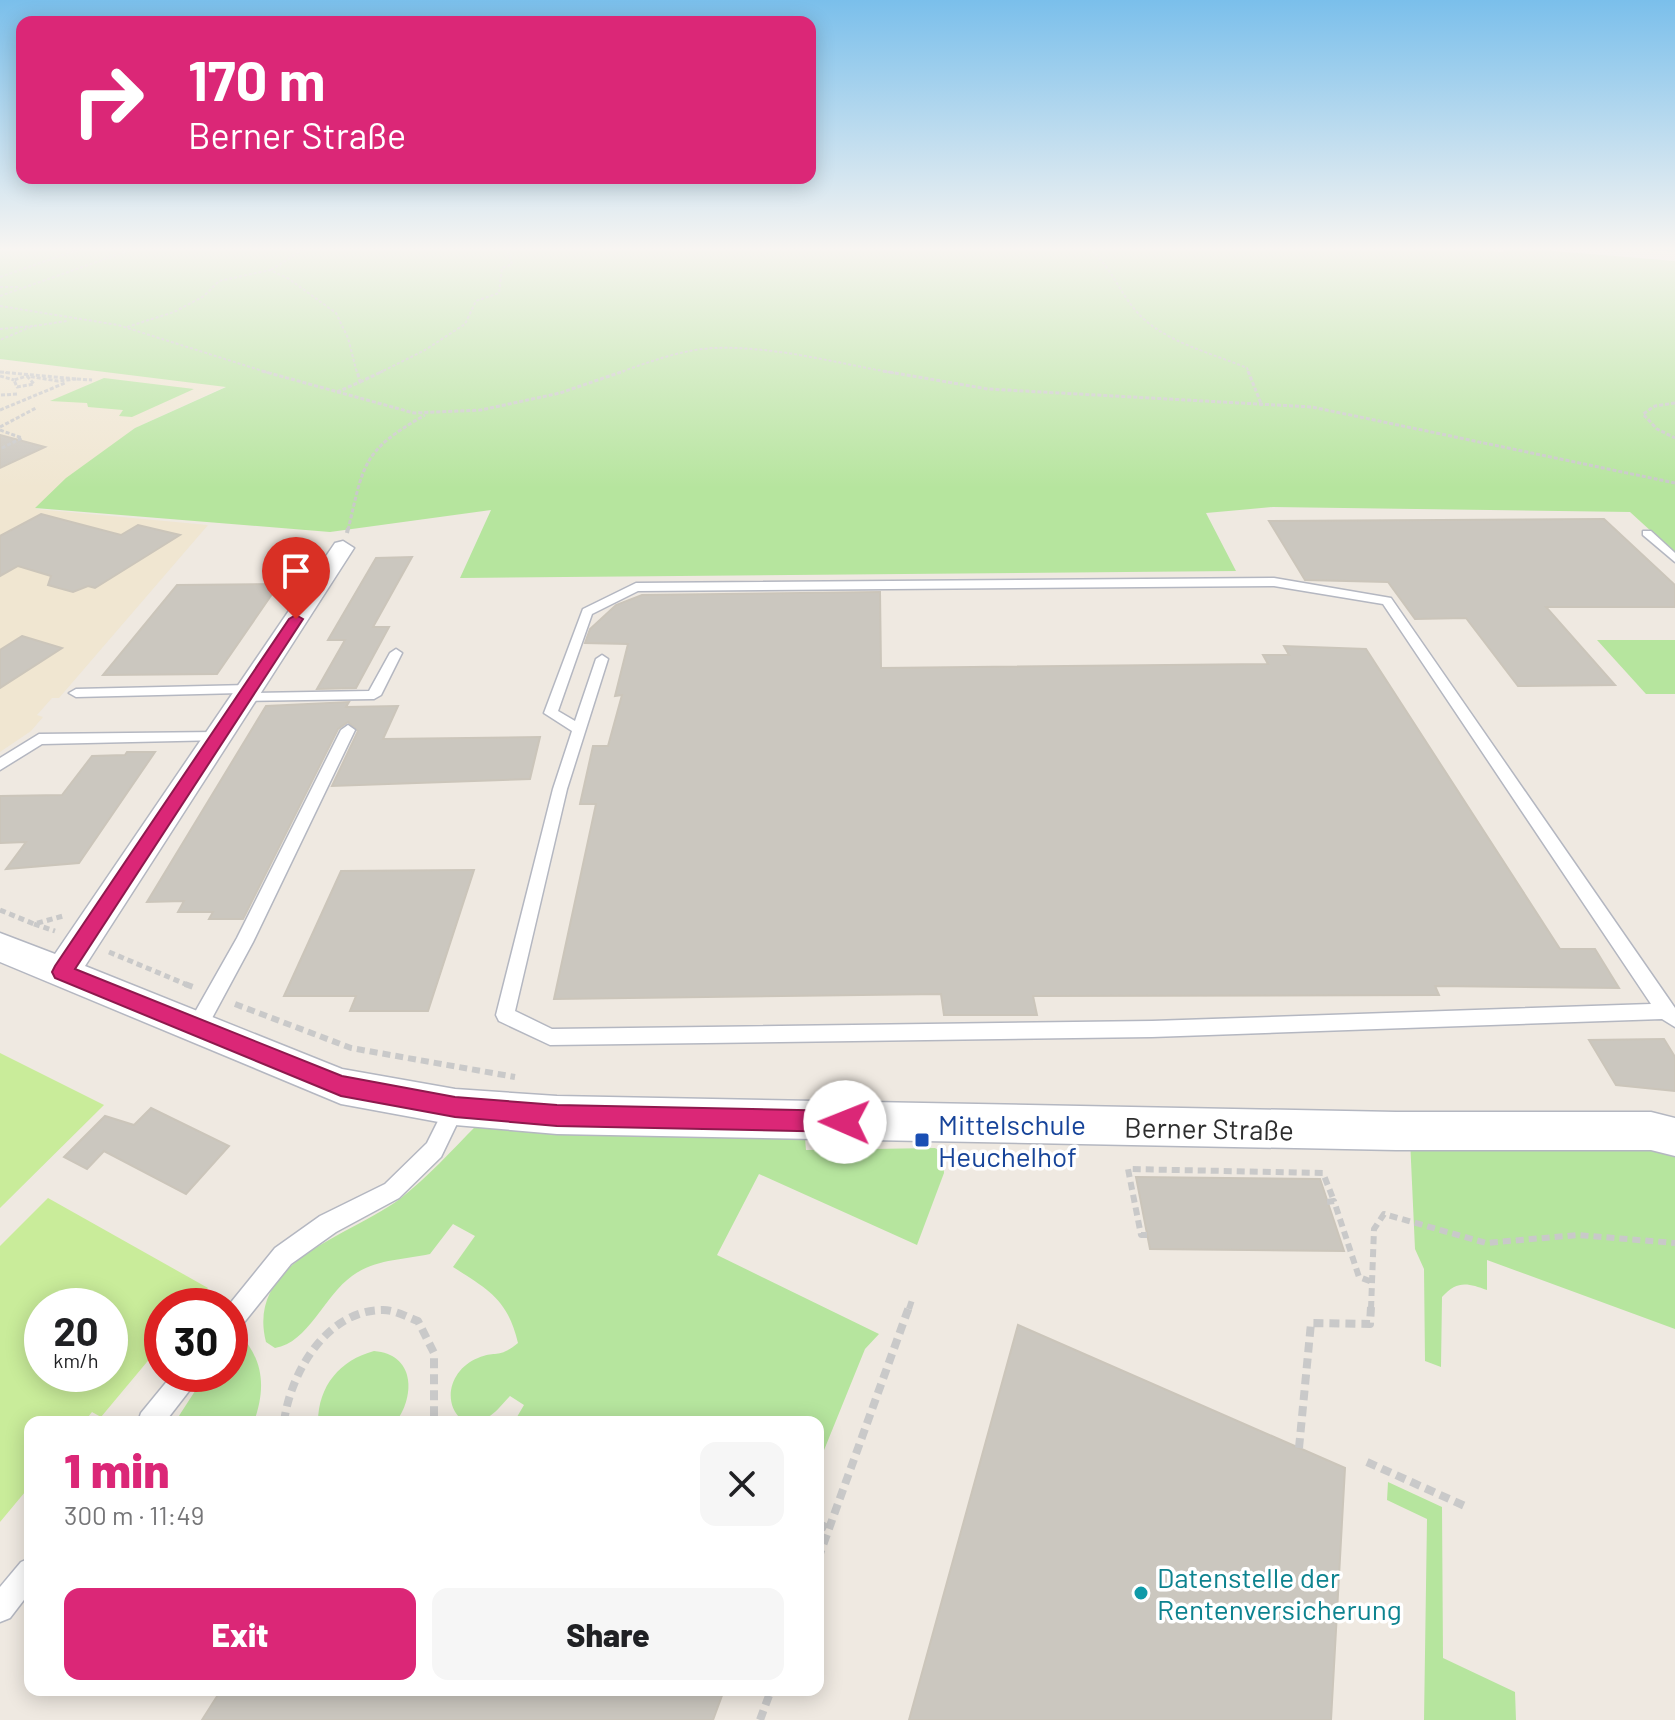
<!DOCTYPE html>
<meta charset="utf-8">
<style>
body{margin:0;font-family:Barlow,sans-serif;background:#f6f6f6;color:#202124;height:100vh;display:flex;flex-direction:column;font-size:30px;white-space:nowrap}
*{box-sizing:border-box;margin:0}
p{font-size:26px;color:#757577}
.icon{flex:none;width:44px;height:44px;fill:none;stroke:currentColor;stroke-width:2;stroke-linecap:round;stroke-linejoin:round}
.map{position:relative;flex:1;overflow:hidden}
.panel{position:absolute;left:24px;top:1416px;width:800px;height:280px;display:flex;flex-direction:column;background:#fff;border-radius:16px;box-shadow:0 4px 20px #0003}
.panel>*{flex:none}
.hud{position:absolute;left:16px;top:16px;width:800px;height:168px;border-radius:16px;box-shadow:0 4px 20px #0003;background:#db2777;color:#fff;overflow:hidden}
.speed{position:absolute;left:24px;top:1288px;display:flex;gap:16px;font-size:40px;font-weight:700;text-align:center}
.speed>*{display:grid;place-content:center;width:104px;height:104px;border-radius:50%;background:#fff;box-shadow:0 4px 20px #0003;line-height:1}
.speed small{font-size:20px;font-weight:400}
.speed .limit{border:12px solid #d22;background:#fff;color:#111}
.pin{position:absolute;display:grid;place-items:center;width:68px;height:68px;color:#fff;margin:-82px -34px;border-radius:50% 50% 50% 0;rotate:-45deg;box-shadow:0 0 8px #0007}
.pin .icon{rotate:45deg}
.me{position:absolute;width:88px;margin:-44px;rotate:271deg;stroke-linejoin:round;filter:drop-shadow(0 0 6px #0008)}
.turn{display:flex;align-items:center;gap:28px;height:168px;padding:0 40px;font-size:36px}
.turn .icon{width:104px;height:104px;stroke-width:2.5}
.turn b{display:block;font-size:56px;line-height:68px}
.round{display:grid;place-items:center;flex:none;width:84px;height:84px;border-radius:16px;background:#f6f6f6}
.summary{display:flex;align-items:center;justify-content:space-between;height:136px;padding:0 40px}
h1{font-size:48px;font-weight:800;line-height:60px;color:#db2777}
.cta{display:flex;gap:16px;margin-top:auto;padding:16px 40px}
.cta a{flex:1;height:92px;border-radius:16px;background:#db2777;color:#fff;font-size:32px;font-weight:800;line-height:92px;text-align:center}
.cta a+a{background:#f6f6f6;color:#202124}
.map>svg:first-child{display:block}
</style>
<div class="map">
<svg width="1675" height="1720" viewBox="0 0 1675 1720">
<rect width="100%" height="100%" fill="#efe9e1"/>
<path fill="#f0e6d1" d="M0,359L227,386L135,428L36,509L208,525L59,698H52L37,715L43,717L31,731L0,752Z"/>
<g fill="#b6e59e">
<path d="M0,248H1474L1500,252L1518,248L1675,261V553L1630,512L1273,507L1206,513L1236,571L460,578L491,510L330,532L35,508L66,478L135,428L226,387L0,359Z"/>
<path d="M104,378L194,389L132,417L119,416L123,410L88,407L87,403L50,401Z"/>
<path d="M1597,640H1675V694H1646Z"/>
<path d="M476,1126L805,1138L806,1150L935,1148L943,1153L944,1173L917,1245L759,1174L717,1255L879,1334L865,1349L818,1465V1422H514L524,1405L510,1396C496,1411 485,1428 461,1419C441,1400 452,1368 478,1358C497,1350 497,1360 518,1343C508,1300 489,1290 453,1267L475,1236L453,1224L430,1254C403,1260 375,1259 352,1276C325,1295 308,1343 275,1348L266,1342C245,1260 352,1236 401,1198C428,1177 452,1150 476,1126Z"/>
<path d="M1410,1139L1675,1148V1329L1487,1260V1290C1468,1283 1457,1280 1442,1297L1441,1367L1425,1361L1424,1269L1415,1249Z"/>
<path d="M238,1332C264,1360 266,1387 254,1422H175L206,1374H230V1342Z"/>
<path d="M374,1351C414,1354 416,1394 396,1422H318C318,1386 340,1360 374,1351Z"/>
<path d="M1388,1482L1442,1507L1443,1658L1515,1692L1516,1720H1424L1427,1519L1387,1500Z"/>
</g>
<g fill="#c9ec9a" fill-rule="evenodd">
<path d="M0,1053L104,1105L0,1208Z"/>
<path d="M48,1198L208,1288L193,1306H162V1344L101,1417L92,1412L84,1422H30V1486L0,1522V1246ZM42,1306H110V1374H42Z"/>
</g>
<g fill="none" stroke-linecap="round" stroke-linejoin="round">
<path stroke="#75cff0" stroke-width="4" d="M1651,248L1675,250"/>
</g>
<g fill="#cbc7bf" stroke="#cbc5ba" stroke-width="2">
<path d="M0,435L45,447L0,468Z"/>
<path d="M41,514L121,535L138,525L180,535L95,588L88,586L73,592L48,585L51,576L18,566L0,576V536Z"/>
<path d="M1604,519L1675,585V607H1546L1615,685L1518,686L1466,618L1415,619L1388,582L1305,580L1269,521Z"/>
<path d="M412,557L373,627H389L356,688L317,689L345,640H328L376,558Z"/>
<path d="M279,584L217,674L103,675L177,585Z"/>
<path d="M880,592L881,668L1268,664L1263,655H1289L1284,646L1366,649L1560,949H1595L1619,988L1435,986L1439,995L1033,996L1037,1015H944L941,994L554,999L596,804H580L593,746H608L622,695L615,696L628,644L585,643L590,629L616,605L642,595Z"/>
<path d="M22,636L62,648L0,688V650Z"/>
<path d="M349,702L346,707L398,706L383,739L540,737L530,779L332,786L358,731L348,722L338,729L243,919H209L213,912H178L184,901L147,902L266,706Z"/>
<path d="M127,752H155L79,863L6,869L26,842L0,843V796L62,795L92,756L125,755Z"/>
<path d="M474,870L428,1011H350L356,996H284L341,871Z"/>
<path d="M1664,1039L1675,1057V1091L1616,1085L1589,1040Z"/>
<path d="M151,1108L229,1146L186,1194L104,1151L87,1169L64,1157L105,1116L134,1125Z"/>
<path d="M1136,1177L1320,1179L1344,1251L1150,1249Z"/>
<path d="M1018,1325L1345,1468L1331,1720H909Z"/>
<path d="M221,1690H724L713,1720H202Z"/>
</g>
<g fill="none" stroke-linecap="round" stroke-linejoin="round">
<defs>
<g id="service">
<path d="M1643,531H1651L1675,553V562L1643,535Z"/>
<path d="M1274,578L1391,598L1675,1008V1027L1662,1019L1152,1037L550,1045L499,1021L496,1015L553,789L572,731L544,713L583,609L636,583ZM1274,586L1383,604L1651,1004L1152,1021L552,1029L515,1011L567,789L608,659L602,655L596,659L575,721L558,711L592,614L638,591Z"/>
<path d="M396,649L402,653L381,695L374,699L244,701L237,697L241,693L76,697L69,693L76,689L249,685L256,689L252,693L369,691L390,653Z"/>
<path d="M348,725L355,730L253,942L204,1033L197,1035L190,1033L188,1027L190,1021L237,938L341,730Z"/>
<path d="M217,732L222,734L224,737L222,740L42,744L0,770V758L39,734Z"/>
<path d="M455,1098L462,1101L465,1107L441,1157L399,1198L336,1232L291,1264L238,1330L230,1333L228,1306L275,1248L320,1216L385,1184L427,1143L448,1101Z"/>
<path d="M173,1374H200L196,1382L165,1422H138L141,1413Z"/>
<path d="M30,1558V1592L10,1618L0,1622V1587L21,1562Z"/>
</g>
<path id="minor" d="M343,541L354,548L85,966L342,1069L455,1089L557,1096L1396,1112H1651L1675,1118V1156L1651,1150H1396L557,1134L455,1125L341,1104L0,962V933L55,954L335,543Z"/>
</defs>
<use href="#service" stroke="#b4b7c1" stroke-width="3"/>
<use href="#minor" stroke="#b4b7c1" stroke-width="3"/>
<g stroke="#c9c9c9" stroke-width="2" stroke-dasharray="3 2" stroke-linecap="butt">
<path d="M1088,248C1111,265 1118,291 1137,312C1163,342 1212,353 1247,368L1249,373"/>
<path d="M271,270L305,248"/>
<path d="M0,277L83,248"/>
<path d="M0,287H19"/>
<path d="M0,296L136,248"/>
<path d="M0,306L118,325L269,373"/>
<path d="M34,326L67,321"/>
<path d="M127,327L174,312L204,296L219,281L270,270L289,279L336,313L348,338L357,373"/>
<path d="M0,329L33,326L0,340"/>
<path d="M0,372L8,373"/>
<path d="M379,373L425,350L465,324L476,301L499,293L502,268L512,264L508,252L511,248"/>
<path d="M618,373C649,362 683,349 715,348C775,346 836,363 894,373"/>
</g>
<g stroke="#c9c9c9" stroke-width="3" stroke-dasharray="4 2" stroke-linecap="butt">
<path d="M262,371L414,413L481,410L560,393L624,371"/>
<path d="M883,371L988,389L1312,407L1675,483"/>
<path d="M1248,371L1262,406"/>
<path d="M0,372L77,379L58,381L27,376"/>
<path d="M0,376L14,380"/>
<path d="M27,376L34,384L17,387L14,380Z"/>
<path d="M77,379L92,380"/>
<path d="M360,382L383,371"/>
<path d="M337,392L360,382L357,371"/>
<path d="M1,395L18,394"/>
<path d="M1675,403L1655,406L1643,414L1657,429L1675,438"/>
<path d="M0,410L65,383"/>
<path d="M0,427L36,408"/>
<path d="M0,430L22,438L0,449"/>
<path d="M348,530C364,463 362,451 425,415"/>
</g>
<path stroke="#c9c9c9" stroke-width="4" stroke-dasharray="5 3" stroke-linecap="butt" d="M347,533L348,528"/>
<g stroke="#c9c9c9" stroke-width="5" stroke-dasharray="6 4" stroke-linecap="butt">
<path d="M0,910L34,924L63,916"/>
<path d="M34,924L55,931"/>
<path d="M109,952L190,986"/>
</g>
<g stroke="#c9c9c9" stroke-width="6" stroke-dasharray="8 5" stroke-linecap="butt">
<path d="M185,984L196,988"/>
<path d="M235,1004L351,1048L515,1077"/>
<path d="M1327,1202L1334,1201L1359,1277L1372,1282"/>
<path d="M1147,1235H1141L1128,1169L1323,1173L1334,1201"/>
<path d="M909,1309L913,1297"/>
<path d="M1371,1309L1374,1229L1384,1214L1486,1243L1578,1235L1675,1243"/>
</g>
<g stroke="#c9c9c9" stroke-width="8" stroke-dasharray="10 6" stroke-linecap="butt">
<path d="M284,1422C290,1374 326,1310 383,1310C395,1310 407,1317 418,1321L434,1353V1422"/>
<path d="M1299,1448L1311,1323L1370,1324L1371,1307"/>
<path d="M1367,1462L1467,1507"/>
<path d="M818,1523L829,1529"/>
<path d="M818,1559L909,1307"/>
<path d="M760,1720L771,1690"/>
</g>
<use href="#service" fill="#fff" fill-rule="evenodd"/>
<use href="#minor" fill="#fff" fill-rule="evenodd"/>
</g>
<linearGradient id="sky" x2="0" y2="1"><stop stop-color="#7abfeb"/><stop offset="0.51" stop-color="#f8f5f2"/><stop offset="1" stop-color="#f8f5f2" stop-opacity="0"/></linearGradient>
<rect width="1675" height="488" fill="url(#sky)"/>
<path fill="#db2777" stroke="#8e194d" stroke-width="2" d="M296,615L303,619L75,969L342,1076L455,1097L557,1105L845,1111L853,1114L856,1122L853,1129L845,1132L557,1126L455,1117L341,1096L55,978L52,972L55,966L289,619Z"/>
<rect fill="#1a4fb4" stroke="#fff" stroke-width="3" x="914" y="1132" width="16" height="16" rx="4"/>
<circle fill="#0f9aa8" stroke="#fff" stroke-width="3" cx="1141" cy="1593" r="8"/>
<g text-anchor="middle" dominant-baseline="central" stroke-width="7" stroke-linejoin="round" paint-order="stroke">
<g font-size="28" fill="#164399" stroke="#fff" text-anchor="start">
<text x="938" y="1124">Mittelschule<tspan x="938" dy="32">Heuchelhof</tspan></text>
</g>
<g font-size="28" fill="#2e2e2e" stroke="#fff">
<text transform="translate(1209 1128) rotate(1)">Berner Straße</text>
</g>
<g font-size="28" fill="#0d838f" stroke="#fff" text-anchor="start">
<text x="1157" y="1577">Datenstelle der<tspan x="1157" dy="32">Rentenversicherung</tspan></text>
</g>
</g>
</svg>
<div class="speed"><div>20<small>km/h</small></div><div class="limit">30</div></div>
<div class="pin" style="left:296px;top:619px;background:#d93025"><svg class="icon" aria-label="arrive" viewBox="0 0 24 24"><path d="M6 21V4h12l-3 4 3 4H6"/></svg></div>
<svg class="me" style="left:845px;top:1122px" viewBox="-20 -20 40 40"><circle r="19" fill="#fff"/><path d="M0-13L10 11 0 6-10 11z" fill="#db2777"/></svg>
<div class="hud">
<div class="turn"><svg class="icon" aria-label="right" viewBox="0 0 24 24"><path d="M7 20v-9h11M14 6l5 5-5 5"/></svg><div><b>170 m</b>Berner Straße</div></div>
</div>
<section class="panel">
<div class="summary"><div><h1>1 min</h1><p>300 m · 11:49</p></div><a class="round"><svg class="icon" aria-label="close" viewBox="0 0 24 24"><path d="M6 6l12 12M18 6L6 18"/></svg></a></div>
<div class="cta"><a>Exit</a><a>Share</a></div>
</section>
</div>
